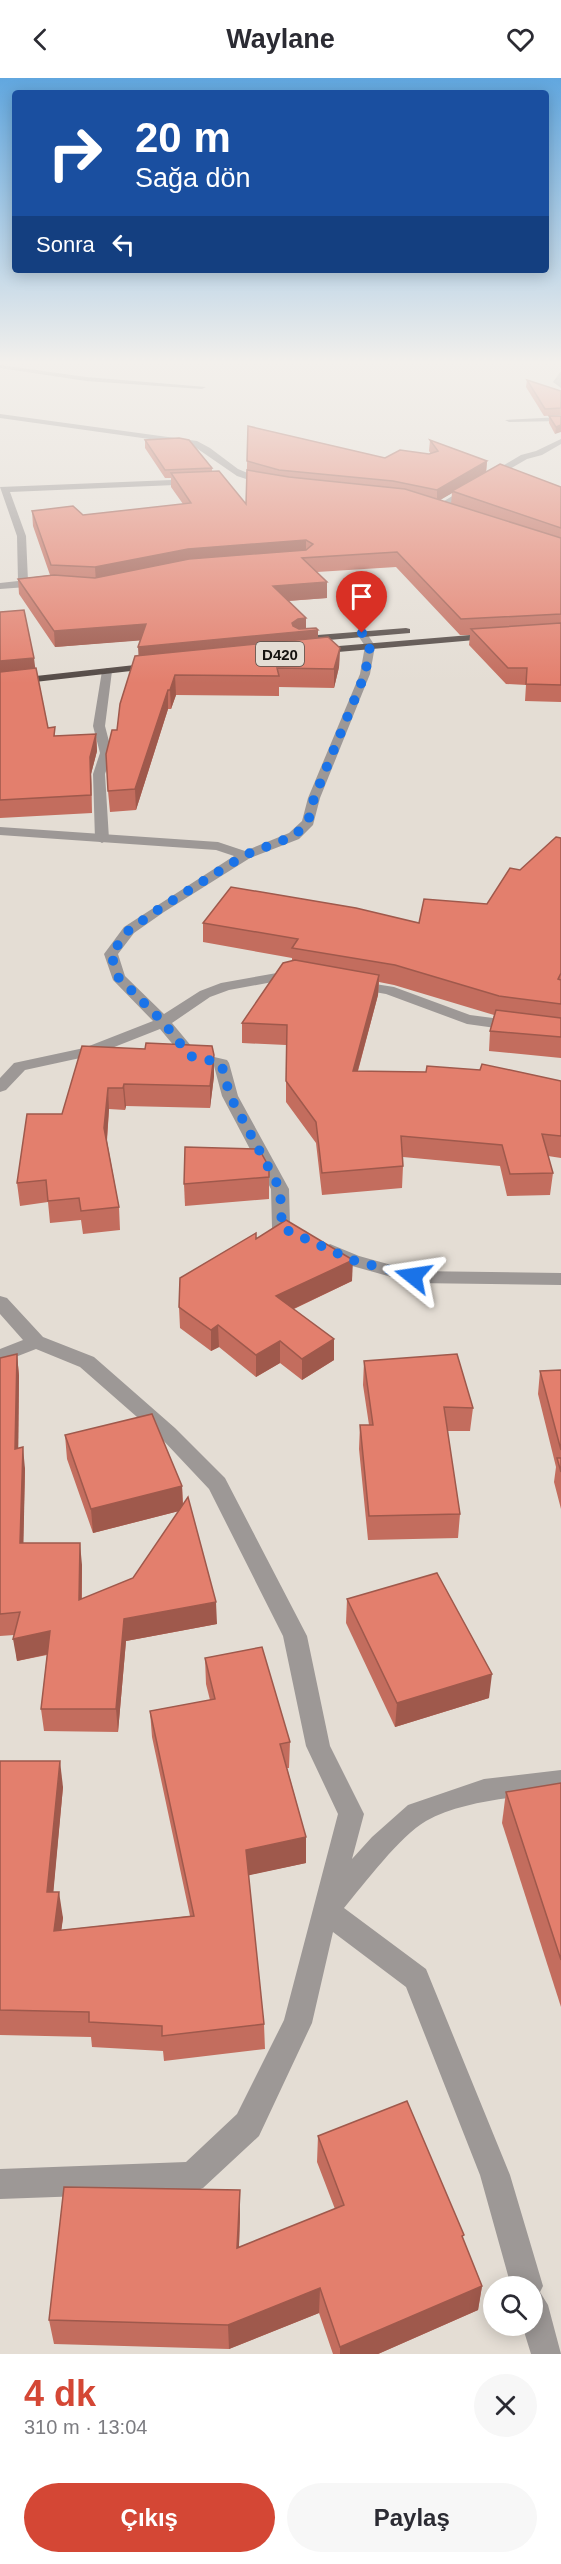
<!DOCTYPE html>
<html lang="tr">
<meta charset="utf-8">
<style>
body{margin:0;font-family:Arial,sans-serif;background:#f7f7f7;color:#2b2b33;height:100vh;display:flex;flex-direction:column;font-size:22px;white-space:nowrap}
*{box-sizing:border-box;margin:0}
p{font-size:20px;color:#7c7c81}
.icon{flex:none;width:33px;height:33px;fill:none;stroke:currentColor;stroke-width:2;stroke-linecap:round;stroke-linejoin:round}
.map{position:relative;height:2276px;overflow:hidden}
.details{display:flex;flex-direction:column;background:#fff;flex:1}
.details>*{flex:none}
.top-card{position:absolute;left:12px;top:12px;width:537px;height:183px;border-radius:6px;box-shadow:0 3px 15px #0003;background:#1a4fa0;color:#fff;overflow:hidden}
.controls{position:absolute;left:483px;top:2198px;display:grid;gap:12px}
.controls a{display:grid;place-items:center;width:60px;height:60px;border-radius:50%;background:#fff;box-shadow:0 3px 15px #0003;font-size:30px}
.pin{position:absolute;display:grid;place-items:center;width:51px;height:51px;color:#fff;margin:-62px -26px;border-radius:50% 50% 50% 0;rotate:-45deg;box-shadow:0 0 6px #0007}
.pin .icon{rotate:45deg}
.me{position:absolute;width:66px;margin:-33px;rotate:285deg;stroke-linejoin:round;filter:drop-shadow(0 0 4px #0008)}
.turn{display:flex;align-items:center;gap:21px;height:126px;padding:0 24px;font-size:27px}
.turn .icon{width:78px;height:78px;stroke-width:2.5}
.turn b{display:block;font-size:42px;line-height:51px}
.then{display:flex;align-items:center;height:57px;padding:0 24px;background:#0003;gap:12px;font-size:22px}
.round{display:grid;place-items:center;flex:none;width:63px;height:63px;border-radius:32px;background:#f7f7f7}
.overview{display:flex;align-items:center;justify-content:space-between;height:102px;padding:0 24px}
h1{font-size:36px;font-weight:600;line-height:45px;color:#d44735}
.button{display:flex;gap:12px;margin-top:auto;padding:12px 24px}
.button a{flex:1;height:69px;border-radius:36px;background:#d44735;color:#fff;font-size:24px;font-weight:600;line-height:69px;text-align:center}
.button a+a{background:#f7f7f7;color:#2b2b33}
header{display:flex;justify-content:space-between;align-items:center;height:78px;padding:0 24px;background:#fff;font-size:27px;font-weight:600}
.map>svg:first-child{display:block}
</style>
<header><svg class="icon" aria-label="back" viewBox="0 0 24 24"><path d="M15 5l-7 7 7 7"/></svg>Waylane<svg class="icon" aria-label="heart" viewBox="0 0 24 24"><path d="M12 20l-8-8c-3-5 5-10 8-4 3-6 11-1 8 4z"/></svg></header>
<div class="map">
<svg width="561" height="2276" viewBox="0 0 561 2276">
<rect width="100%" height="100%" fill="#e4ddd4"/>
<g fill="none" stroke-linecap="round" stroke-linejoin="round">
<path fill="#9d9896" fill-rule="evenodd" d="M107,590L112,593L105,648L112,675L105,696L109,761L102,765L95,761L93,696L100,675L93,648L102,593Z"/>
<g fill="#9d9896" fill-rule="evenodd">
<path d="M0,287L86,299L206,309L202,311L86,303L0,290Z"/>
<path d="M561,293V310L553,304Z"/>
<path d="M0,336L197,363L210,370L238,391L272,405L268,408L237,398L192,367L0,340Z"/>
<path d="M561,339V343L509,344L505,342Z"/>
<path d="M561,361V366L542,377L527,381L441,431L434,429L521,377L536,373Z"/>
<path d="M196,401L199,406L10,414L26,458L28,503L40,502L45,505L40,508L0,511V505L18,503L17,458L0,409Z"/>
<path d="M362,553L366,554L375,568L370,596L320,720L313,747L299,761L250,780L164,834L134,855L118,876L125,898L164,936L200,913L221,905L294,892L301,896L294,900L229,912L210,919L172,945L197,975L227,982L229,985L238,1018L289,1111L290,1147L306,1153L309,1157L300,1163L275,1154L272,1150L271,1111L222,1018L214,988L185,981L160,951L94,977L25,992L6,1012L0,1014V1000L14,985L84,970L153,943L113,902L104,876L124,849L234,778L216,772L0,757V749L218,764L245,773L289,755L302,743L308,720L360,596L365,568L357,556Z"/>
<path d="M356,903L394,909L470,937L561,949V959L467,946L386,916L351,910L349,907L351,904Z"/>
<path d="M330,1166L359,1178L413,1193L561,1195V1207L413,1205L345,1186L323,1176L321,1172Z"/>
<path d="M0,1218L7,1220L43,1259L94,1279L175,1350L225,1400L307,1558L330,1668L364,1736L352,1781L372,1759L408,1727L484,1701L561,1692V1714C519,1719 464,1722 426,1743C400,1758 364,1806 344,1830L426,1891L510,2097L543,2208L540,2214L548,2227L561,2276H531L522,2247H532V2208H511L480,2097L406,1909L333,1854L312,1945L259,2058L203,2110L192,2114L0,2121V2091L186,2084L237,2036L284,1942L338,1736L306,1668L283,1558L209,1411L161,1360L80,1289L36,1271L0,1285V1271L23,1262L0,1236Z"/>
</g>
<g fill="#544a46" fill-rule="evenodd">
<path d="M406,550L410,551V555L305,564L300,561L305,558Z"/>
<path d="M494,555L498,556V560L315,576L310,573L315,570Z"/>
<path d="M153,585L157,586V590L0,608V602Z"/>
</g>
</g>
<g fill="#c36d5e" fill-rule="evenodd">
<path d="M527,302L561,313V337L544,338L526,309Z"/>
<path d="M549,338H561L555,356L549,345Z"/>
<path d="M248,348L385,380L431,376L429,373L430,362L487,383L486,394L561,409V624L525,623L526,607L506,606L469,567L470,557H460L396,489L317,494L327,504V520L288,523L306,540V550L318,560L340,570L339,589L334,610L279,609V618L176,617L171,631H168L136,732L110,734L108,713L117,652L139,577L140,562L55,569L19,516L18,501L50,497L33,448L32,433L83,437L183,426L171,409V400H165L145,370V362L212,390V393L246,426ZM452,415L451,426L439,422Z"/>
<path d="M0,534L35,590L48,650L55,658L96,656L97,673L91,696L92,735L0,740Z"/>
<path d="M561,760V980L489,973L490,953L494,937L394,907L379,904L378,917L358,993L561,1003V1080L548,1078L553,1095L550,1117L507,1118L500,1088L403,1079V1088L402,1110L322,1117L316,1065L286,1024V967L242,965V945L292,883V880L203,864V845H419L487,826L520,792Z"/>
<path d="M145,971L214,998L210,1030L126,1028L125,1032L109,1031L107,1063L119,1129L120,1152L83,1156L81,1142L50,1145L48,1124L20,1128L17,1105L62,1036Z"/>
<path d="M269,1089V1121L185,1128L184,1106Z"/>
<path d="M256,1161L352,1203L294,1231L334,1282L302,1302L280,1285L256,1299L219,1269L211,1273L180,1250L179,1229Z"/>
<path d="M17,1276L19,1298L18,1371L25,1391L23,1465L82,1487V1521L133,1500L179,1433L93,1455L67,1381L65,1357L182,1408L183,1427L217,1546L126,1563L118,1654L44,1653L41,1631L47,1577L17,1583L14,1557L0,1558V1280Z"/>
<path d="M364,1283L473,1330L470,1353H447L460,1436L458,1460L368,1462L359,1371L360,1347H369L363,1307Z"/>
<path d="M561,1292V1431L554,1404L556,1389L538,1316L540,1293Z"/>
<path d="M347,1521L489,1620L395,1649L346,1545Z"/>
<path d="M205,1580L290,1664L289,1690H287L306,1759V1785L248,1797L264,1946L265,1971L164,1983L163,1973L92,1969L91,1959L0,1957V1683L63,1709L53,1814L63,1840L61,1852L190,1838L152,1659L150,1633L210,1622L206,1606Z"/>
<path d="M561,1705V1929L502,1745L506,1714Z"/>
<path d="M318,2058L463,2162L482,2208L478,2232L378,2276H333L319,2235L229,2271L54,2266L49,2242L240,2138L239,2169L335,2131L317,2084Z"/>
</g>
<g fill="#9f594c">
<path d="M561,347V354L555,356L556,349Z"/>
<path d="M487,383L486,395L437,424V412Z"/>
<path d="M306,462V477L96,505L95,489L188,471Z"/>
<path d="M327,504V520L273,524V508Z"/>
<path d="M306,540V553L318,552V568L139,586L138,569L292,545L298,541Z"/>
<path d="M146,546V562L55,569L54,553Z"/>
<path d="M340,570L339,589L334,610V591Z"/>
<path d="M34,580L36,596L0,600V583Z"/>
<path d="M175,597L176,617L171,631L170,612Z"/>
<path d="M168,612V631L136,732L135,711Z"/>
<path d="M96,656L97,673L91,696L92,735L90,679Z"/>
<path d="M379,897L378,917L352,1014L353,993Z"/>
<path d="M214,977V998L210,1030V1008Z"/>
<path d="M124,1006L126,1028L125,1032L123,1010Z"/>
<path d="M108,1010L109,1031L106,1072L104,1050Z"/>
<path d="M353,1182L352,1203L276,1239V1218Z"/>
<path d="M218,1247L219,1269L211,1273V1252Z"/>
<path d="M334,1261V1282L302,1302V1281Z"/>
<path d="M280,1263V1285L256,1299V1277Z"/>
<path d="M17,1276L19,1298L18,1393L15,1371Z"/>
<path d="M23,1369L25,1391L23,1487L20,1465Z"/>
<path d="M182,1408L183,1432L93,1455L91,1431Z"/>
<path d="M80,1465L82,1487L81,1545L79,1522Z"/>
<path d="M216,1524L217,1546L126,1563L118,1654L116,1631L124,1541Z"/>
<path d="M50,1553L53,1575L17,1583L13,1561Z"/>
<path d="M492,1596L489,1620L395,1649L397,1625Z"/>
<path d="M60,1683L63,1709L51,1840L47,1814Z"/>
<path d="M306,1759V1785L246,1798V1772Z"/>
<path d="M59,1814L63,1840L58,1878L54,1853Z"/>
<path d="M240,2112V2138L238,2195L237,2170Z"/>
<path d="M482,2208L478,2232L378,2276H340V2269Z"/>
<path d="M320,2210L319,2235L229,2271L228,2247Z"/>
</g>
<g fill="#e37f6d" stroke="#9f594c" stroke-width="1.5">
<path d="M527,302L561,313V330L545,331Z"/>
<path d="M549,338H561V347L556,349Z"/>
<path d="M248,348L385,380L400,372L429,376L438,373L430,362L487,383L437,412L393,403L279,392L247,383Z"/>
<path d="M179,360L189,362L212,390L165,392L145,362Z"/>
<path d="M500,386L561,409V450L452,413Z"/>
<path d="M247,392L289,399L405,411L561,460V536L461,541L397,474L302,480L327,504L273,508L306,540L298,541L292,545L293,548L299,551L316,550L318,552L138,569L146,546L54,553L18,501L54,497L95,500L189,481L306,472L313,466L306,462L188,471L95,489L51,487L32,433L73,428L83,437L191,425L171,395L219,393L246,426Z"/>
<path d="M24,532L34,580L0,583V534Z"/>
<path d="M561,545V607L526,606L527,590H508L471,551Z"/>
<path d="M328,559L340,570L334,591L277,590L279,598L175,597L170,612H168L135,711L108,713L106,676L112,652H117L120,626L135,578Z"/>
<path d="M36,590L48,650L55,649L54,658L96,656L90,679L91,717L0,722V594Z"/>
<path d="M556,759L561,760V895L558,901L561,902V926L499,918L395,887L292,870L298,861L203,845L231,809L356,830L419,845L424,821L487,826L510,790L520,792Z"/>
<path d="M295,882L379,897L353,993L426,994L427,988L480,992L482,986L561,1003V1058L542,1056L553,1095L510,1096L502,1067L401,1058L403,1088L322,1095L316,1044L286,1003L287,947L242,945L283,885Z"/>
<path d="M496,932L561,940V959L490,953Z"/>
<path d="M146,965L212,968L214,977L210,1008L124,1006L123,1010H108L104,1050L119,1129L81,1133L79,1120L48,1123L46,1102L17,1105L27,1036H62L82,968L145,971Z"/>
<path d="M185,1069L259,1071L269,1089V1099L184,1106Z"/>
<path d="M286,1142L353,1182L276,1218L334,1261L302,1281L280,1263L256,1277L218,1247L211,1252L179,1229L180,1200L256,1155V1161Z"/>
<path d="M17,1276L15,1371L23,1369L20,1465H80L79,1522L133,1500L188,1419L216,1524L124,1541L116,1631H41L50,1553L13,1561L20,1534L0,1536V1280Z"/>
<path d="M457,1276L473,1330L444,1329L460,1436L369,1438L360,1347H373L364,1283Z"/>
<path d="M561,1292V1372L540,1293Z"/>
<path d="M152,1336L182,1408L91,1431L65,1357Z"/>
<path d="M557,1380H561V1394Z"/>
<path d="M437,1495L492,1596L397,1625L347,1521Z"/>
<path d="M262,1569L290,1664L280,1666L306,1759L246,1772L264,1946L162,1958V1948L89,1944V1934L0,1932V1683H60L47,1814H59L54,1853L194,1838L150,1633L215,1621L205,1580Z"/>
<path d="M561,1705V1882L506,1714Z"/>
<path d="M407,2023L464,2157L462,2158L482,2208L340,2269L320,2210L228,2247L49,2242L64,2109L240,2112L237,2170L344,2127L318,2058Z"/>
</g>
<linearGradient id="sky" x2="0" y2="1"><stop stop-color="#61a7df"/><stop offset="0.47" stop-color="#f3f0ec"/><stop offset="1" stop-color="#f3f0ec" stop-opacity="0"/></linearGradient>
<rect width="561" height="605" fill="url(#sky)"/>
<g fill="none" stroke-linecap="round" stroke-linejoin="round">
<path stroke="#1a73e8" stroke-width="10" stroke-dasharray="0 18" d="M362,555L370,568L365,596L314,720L308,744L294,758L245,777L159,831L129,852L111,876L118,899L163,944L190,978L221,985L230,1018L280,1111L282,1150L352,1182L413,1198"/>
</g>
<g text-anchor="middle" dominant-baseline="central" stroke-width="6" stroke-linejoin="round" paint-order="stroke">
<rect fill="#e4ddd4" stroke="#53504b" stroke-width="1.5" x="256" y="564" width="48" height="24" rx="4.5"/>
<g font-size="15" font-weight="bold" fill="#151310">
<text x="280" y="576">D420</text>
</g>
</g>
</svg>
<div class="controls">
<a><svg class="icon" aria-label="search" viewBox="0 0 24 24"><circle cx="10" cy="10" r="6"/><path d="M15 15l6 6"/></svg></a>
</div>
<div class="pin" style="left:362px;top:555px;background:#d93025"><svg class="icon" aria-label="arrive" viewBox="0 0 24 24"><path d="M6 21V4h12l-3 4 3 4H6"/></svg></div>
<svg class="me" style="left:413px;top:1198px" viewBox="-20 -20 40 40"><path d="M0-17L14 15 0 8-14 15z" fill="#1a73e8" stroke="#fff" stroke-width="4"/></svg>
<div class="top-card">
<div class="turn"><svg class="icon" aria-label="right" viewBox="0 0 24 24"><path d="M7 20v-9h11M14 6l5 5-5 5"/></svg><div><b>20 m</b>Sağa dön</div></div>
<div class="then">Sonra<svg class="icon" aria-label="left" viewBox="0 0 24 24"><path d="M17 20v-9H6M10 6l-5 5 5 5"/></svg></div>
</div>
</div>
<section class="details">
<div class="overview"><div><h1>4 dk</h1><p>310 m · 13:04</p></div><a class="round"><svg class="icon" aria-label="close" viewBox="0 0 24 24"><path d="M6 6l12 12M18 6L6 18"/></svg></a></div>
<div class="button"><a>Çıkış</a><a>Paylaş</a></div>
</section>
